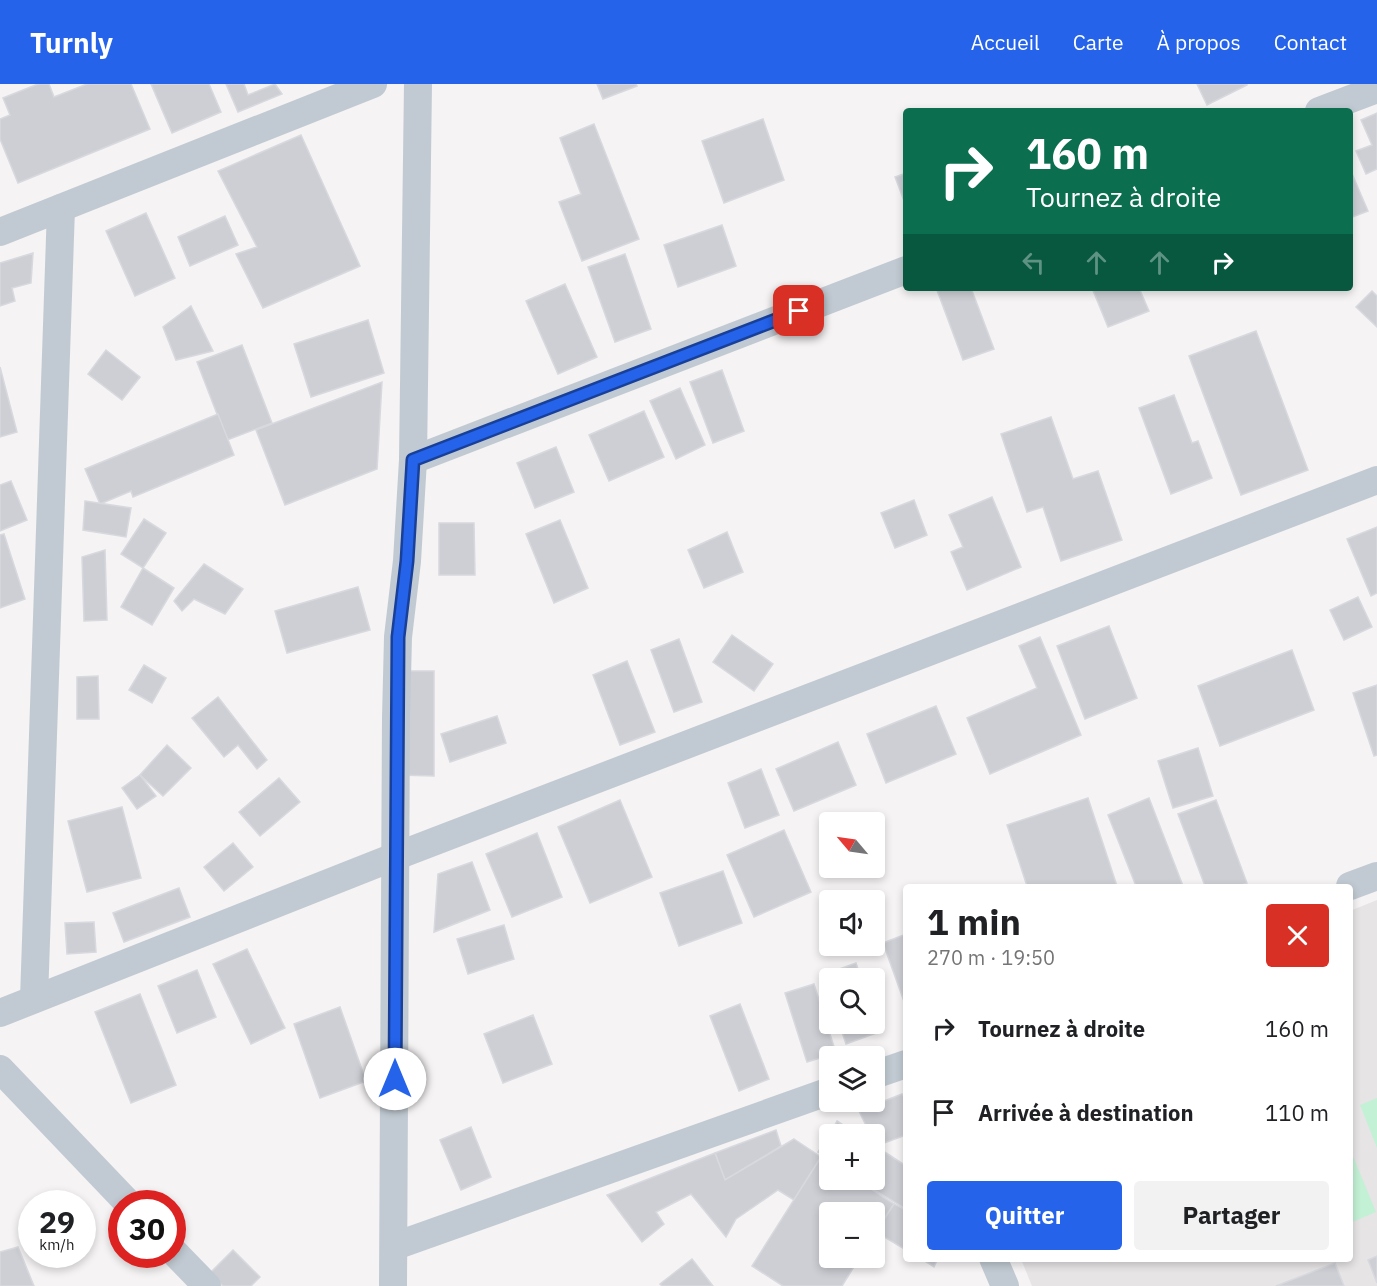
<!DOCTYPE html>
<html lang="fr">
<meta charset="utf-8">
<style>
body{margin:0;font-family:"IBM Plex Sans",sans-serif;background:#f2f2f2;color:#202124;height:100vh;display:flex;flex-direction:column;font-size:22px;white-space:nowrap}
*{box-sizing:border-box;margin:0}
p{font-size:20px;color:#757577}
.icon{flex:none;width:33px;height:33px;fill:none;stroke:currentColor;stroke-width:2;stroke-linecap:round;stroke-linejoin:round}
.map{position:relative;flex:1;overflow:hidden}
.sheet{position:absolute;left:903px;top:800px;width:450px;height:378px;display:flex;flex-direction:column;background:#fff;border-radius:6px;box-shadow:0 3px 9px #0003}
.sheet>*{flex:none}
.hud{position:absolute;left:903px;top:24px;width:450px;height:183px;border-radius:6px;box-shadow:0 3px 9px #0003;background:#0b6e4f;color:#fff;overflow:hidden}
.needle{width:39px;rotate:299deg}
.tools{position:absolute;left:819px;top:728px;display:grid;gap:12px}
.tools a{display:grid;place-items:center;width:66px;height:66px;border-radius:6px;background:#fff;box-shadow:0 3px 9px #0003;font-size:30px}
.speed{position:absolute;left:18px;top:1106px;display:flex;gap:12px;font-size:30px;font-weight:700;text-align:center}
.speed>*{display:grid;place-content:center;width:78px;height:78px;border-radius:50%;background:#fff;box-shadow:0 3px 9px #0003;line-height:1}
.speed small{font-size:15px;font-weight:400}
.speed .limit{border:9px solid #d22;background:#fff;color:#111}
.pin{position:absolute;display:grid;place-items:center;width:51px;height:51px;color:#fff;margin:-26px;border-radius:12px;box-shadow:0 3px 9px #0006}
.me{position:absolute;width:66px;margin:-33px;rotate:0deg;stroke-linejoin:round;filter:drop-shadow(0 0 4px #0008)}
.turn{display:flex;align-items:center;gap:21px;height:126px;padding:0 24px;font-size:27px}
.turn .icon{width:78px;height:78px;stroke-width:2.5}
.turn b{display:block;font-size:42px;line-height:51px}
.lanes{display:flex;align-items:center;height:57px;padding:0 24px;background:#0003;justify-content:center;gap:30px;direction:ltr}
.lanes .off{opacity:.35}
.round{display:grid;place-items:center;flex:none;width:63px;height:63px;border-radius:6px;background:#f2f2f2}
.overview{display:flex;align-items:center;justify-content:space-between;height:102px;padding:0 24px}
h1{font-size:36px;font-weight:800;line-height:45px}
.button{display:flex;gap:12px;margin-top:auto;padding:12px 24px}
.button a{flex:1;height:69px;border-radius:6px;background:#2563eb;color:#fff;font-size:24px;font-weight:800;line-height:69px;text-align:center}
.button a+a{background:#f2f2f2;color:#202124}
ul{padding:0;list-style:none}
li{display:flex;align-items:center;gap:18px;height:84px;padding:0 24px}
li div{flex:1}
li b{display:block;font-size:22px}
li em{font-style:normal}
header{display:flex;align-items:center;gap:36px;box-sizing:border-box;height:84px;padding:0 30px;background:#2563eb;color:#fff}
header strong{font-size:28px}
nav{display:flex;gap:33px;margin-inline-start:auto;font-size:21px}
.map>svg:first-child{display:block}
</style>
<header>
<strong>Turnly</strong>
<nav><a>Accueil</a><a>Carte</a><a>À propos</a><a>Contact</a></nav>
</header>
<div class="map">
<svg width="1377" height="1202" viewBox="0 0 1377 1202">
<rect width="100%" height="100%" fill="#f5f3f3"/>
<path fill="#e6e4e5" d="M1377,816V1202H1032L1021,1175L1350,1174V827Z"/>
<g fill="#c3f1d5">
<path d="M1377,1014V1064L1360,1021Z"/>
<path d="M1350,1065L1376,1128L1350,1139Z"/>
</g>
<g fill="#cdcfd5" stroke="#d7d9de" stroke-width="1.5">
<path d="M38,0H49L54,13L87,0H131L150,45L18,99L0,55V35L10,31L3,14Z"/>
<path d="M151,0H209L221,28L172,49Z"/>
<path d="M226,0H244L248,11L275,0L282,10L238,28Z"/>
<path d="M597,0H636L637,2L603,15Z"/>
<path d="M1197,0H1247V1L1207,21Z"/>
<path d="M1377,29V85L1366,90L1356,67L1372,61L1361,36Z"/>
<path d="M763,35L784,96L724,119L702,57Z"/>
<path d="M594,40L639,155L582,177L559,118L581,110L560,54Z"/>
<path d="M301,51L360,182L263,224L236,170L257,163L218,87Z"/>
<path d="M1350,85L1368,127L1350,134Z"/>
<path d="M906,89V122L895,93Z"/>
<path d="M146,129L175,194L135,212L106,147Z"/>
<path d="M225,132L238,161L190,182L178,153Z"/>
<path d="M722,141L736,182L678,203L664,161Z"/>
<path d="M33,169L31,199L12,204L15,217L0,222V179Z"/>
<path d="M625,170L651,245L615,258L588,183Z"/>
<path d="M565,200L597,273L558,290L526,217Z"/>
<path d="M941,204H971L994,265L963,276L937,206Z"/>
<path d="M1092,204H1139L1149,227L1108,243Z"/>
<path d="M1372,207L1377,212V243L1356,223Z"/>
<path d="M191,222L213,267L176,276L163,243Z"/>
<path d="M368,236L384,289L311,313L294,260Z"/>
<path d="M1256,247L1308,386L1241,411L1189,272Z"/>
<path d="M242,261L272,339L227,356L197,278Z"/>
<path d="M106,266L140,293L122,316L88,290Z"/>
<path d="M0,283L17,348L0,353Z"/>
<path d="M722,286L744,347L713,359L690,298Z"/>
<path d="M382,298L377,385L285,421L256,346Z"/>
<path d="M680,304L705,361L676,375L650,317Z"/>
<path d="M1174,311L1192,359L1198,357L1212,394L1171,410L1139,324Z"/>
<path d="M644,327L664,373L609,397L589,351Z"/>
<path d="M218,330L234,371L133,413L131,407L100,420L85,385Z"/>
<path d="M1051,333L1073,395L1098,387L1122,456L1061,477L1043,423L1027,428L1001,350Z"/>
<path d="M556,363L574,408L535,424L517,379Z"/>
<path d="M11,397L27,436L0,447V401Z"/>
<path d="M992,413L1021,483L967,506L951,468L963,463L949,431Z"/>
<path d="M914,416L927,451L895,464L881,429Z"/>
<path d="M85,417L131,424L126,453L83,446Z"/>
<path d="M144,435L166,449L143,484L121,470Z"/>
<path d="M560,436L588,504L554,519L526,450Z"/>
<path d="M439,439H474L475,491H439Z"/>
<path d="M1377,443V509L1371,512L1347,455Z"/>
<path d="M727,448L743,488L704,504L688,466Z"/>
<path d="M4,450L25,515L0,524V451Z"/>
<path d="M105,466L107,536L84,537L82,473Z"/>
<path d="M204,480L243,505L225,530L194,515L182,527L174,517Z"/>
<path d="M143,484L174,504L152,541L121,523Z"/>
<path d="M358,503L370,546L287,569L275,527Z"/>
<path d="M1358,513L1372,543L1344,556L1330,526Z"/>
<path d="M1109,542L1137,614L1085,635L1057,562Z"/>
<path d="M732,551L773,580L754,607L713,578Z"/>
<path d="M1040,553L1081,651L990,690L967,634L1037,604L1019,562Z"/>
<path d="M679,555L702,618L674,628L651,566Z"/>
<path d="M1292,566L1314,626L1220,662L1198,602Z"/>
<path d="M627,577L655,648L620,661L593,591Z"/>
<path d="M144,581L166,594L152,619L129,606Z"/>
<path d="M400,587H434V692L399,691Z"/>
<path d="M98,592L99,635H77V593Z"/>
<path d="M1377,601V671L1374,672L1353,609Z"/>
<path d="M218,613L267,676L257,685L238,661L224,673L192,634Z"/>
<path d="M936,622L956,670L886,699L867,650Z"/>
<path d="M497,632L506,659L450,678L441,650Z"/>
<path d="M838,658L856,701L794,727L776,685Z"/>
<path d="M167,661L191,684L163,712L140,691Z"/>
<path d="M1198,664L1213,712L1173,724L1158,677Z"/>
<path d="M761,685L779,731L745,744L728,699Z"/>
<path d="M140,691L156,712L137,725L122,704Z"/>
<path d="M279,694L300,718L260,752L239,728Z"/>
<path d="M1088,714L1117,802H1027L1007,741Z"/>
<path d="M1149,714L1183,802H1136L1108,731Z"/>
<path d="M620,716L652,793L590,819L558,743Z"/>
<path d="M1216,716L1247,799L1239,802H1205L1178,730Z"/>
<path d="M122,723L141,794L87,808L68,737Z"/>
<path d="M784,746L811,808L754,833L727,771Z"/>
<path d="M537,749L562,813L512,833L486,770Z"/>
<path d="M233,759L253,783L224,807L204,783Z"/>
<path d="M472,778L490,826L434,848L438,790Z"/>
<path d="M723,787L742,839L679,862L660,809Z"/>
<path d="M179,804L190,833L124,858L113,829Z"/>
<path d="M94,838L96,868L67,870L65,839Z"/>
<path d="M504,841L514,875L468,890L457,855Z"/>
<path d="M906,850V923L883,859Z"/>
<path d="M247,865L285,944L251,960L213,880Z"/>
<path d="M856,879L861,894H830V911L823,891Z"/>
<path d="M197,886L216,933L177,949L158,902Z"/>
<path d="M814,900L836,969L807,978L785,909Z"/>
<path d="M140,910L176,1001L131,1019L95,928Z"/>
<path d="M740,920L769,995L739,1007L710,932Z"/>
<path d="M340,923L366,997L320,1014L294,940Z"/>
<path d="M533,931L552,980L503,999L484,950Z"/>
<path d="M874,933L879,948L846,960L839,939H874Z"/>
<path d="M902,1010L906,1018V1051L876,1062L874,1050H870L859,1027Z"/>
<path d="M837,1037L857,1050H830Z"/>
<path d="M471,1043L491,1093L461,1106L440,1056Z"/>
<path d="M776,1046L781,1062L725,1096L715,1069Z"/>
<path d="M830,1050V1075L818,1068Z"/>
<path d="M794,1055L821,1073L794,1116L778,1106L736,1135L726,1153L691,1110L656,1128L664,1140L642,1158L607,1111L715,1069L725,1096Z"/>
<path d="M874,1061L906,1082V1125L856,1095H874Z"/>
<path d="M821,1073L830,1078V1095H856L894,1120L874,1150V1128H830V1173H860L842,1202H783L752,1182Z"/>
<path d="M894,1120L906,1126V1166L876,1148Z"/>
<path d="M18,1163L34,1202H0V1168Z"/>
<path d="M233,1166L260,1193L251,1202H223L210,1189Z"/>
<path d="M1377,1172V1199L1368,1176Z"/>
<path d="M920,1174H938L934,1183Z"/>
<path d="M692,1175L713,1202H662L660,1200Z"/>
<path d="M1335,1179L1344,1202H1276Z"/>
</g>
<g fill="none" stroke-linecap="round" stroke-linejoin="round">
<g stroke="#c1cad2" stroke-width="28">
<path d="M1319,27L1377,5"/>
<path d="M0,148L373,0"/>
<path d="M413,376L906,186"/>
<path d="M1350,802L1377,792"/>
<path d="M34,915L61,124"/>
<path d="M0,929L394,773L1377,396"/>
<path d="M0,985L128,1119"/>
<path d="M874,991L906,980"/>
<path d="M395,1162L830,1007"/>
<path d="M172,1166L207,1202"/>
<path d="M993,1174L1005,1202"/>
<path d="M393,1202L396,634L398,553L407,477L413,376L418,0"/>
</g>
</g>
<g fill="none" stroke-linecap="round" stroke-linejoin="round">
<defs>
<path id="route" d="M395,995L398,553L407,477L413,376L799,227"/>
</defs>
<use href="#route" stroke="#184099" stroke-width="15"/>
<use href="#route" stroke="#2563eb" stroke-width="10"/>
</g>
</svg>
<div class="tools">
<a><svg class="needle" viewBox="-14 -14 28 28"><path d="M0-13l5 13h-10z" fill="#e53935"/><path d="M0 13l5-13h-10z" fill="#757577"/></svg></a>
<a><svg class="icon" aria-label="sound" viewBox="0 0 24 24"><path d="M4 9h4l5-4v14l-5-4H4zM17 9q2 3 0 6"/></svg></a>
<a><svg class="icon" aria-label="search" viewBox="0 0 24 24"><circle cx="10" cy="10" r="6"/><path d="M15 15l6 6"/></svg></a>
<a><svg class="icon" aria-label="layers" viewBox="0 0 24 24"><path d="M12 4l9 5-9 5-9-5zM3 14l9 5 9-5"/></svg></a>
<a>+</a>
<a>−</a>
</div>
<div class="speed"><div>29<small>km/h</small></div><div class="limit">30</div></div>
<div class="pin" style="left:799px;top:227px;background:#d93025"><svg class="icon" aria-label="arrive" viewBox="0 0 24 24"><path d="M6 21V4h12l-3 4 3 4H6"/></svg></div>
<svg class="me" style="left:395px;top:995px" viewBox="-20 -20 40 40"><circle r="19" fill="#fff"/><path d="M0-13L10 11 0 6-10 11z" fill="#2563eb"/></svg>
<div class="hud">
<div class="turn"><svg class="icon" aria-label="right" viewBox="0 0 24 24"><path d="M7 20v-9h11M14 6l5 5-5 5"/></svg><div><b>160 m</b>Tournez à droite</div></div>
<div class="lanes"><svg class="icon off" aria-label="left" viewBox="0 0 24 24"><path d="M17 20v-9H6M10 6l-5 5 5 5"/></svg><svg class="icon off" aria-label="ahead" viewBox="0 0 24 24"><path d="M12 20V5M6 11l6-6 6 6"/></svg><svg class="icon off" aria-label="ahead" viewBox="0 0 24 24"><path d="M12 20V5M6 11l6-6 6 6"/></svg><svg class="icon" aria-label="right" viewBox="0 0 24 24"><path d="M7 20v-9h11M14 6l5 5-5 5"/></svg></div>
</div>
<section class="sheet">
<div class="overview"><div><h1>1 min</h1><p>270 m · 19:50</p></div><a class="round" style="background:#d93025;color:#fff"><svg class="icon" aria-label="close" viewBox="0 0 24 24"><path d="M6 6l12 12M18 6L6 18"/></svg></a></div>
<ul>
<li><svg class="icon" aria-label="right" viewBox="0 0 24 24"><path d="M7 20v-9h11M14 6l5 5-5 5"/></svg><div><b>Tournez à droite</b></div><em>160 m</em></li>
<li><svg class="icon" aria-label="arrive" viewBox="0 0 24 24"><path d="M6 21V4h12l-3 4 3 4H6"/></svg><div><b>Arrivée à destination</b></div><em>110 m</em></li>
</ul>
<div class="button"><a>Quitter</a><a>Partager</a></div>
</section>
</div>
